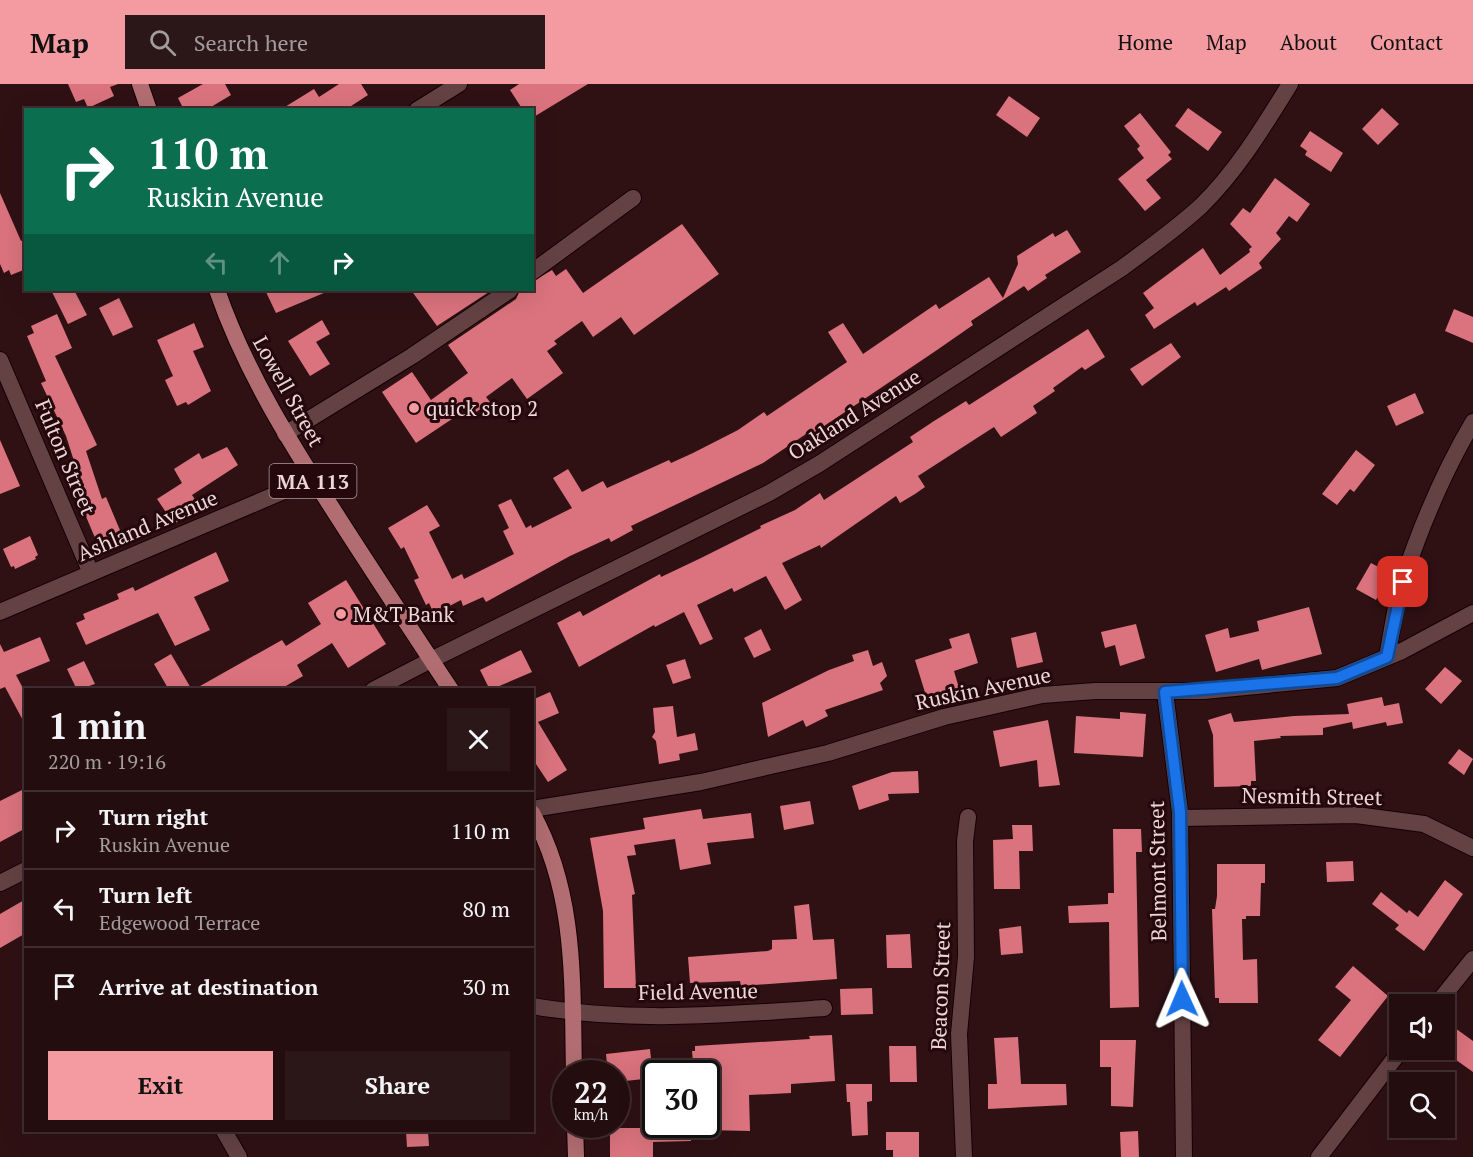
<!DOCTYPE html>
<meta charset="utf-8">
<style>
body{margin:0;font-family:"PT Serif",serif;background:#2b1618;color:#f1f3f6;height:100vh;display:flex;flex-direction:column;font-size:22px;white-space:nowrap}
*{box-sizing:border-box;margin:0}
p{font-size:20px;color:#a39c9e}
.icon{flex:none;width:33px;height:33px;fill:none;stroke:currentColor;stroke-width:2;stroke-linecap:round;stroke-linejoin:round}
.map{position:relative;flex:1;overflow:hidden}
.drawer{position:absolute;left:24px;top:604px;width:510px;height:444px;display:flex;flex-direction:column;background:#230d0f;border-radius:0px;box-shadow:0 6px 24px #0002,0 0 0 2px #402d2f}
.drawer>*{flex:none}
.top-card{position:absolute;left:24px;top:24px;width:510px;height:183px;border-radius:0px;box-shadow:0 6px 24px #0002,0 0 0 2px #402d2f;background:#0b6e4f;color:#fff;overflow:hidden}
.buttons{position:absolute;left:1389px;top:910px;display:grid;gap:12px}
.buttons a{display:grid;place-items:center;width:66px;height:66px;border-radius:0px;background:#230d0f;box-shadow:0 6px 24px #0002,0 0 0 2px #402d2f;font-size:30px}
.speed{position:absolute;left:552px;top:976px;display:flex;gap:12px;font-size:30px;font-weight:700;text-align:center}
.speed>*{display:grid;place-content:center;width:78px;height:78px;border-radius:50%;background:#230d0f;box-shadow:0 6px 24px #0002,0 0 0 2px #402d2f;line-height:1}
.speed small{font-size:15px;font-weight:400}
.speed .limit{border:3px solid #111;border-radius:9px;background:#fff;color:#111}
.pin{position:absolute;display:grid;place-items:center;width:51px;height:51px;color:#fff;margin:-26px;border-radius:12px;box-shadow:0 3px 9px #0006}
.me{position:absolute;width:66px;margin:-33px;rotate:359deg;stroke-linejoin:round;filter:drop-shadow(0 0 4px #0008)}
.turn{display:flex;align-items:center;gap:21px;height:126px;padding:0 24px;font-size:27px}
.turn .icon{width:78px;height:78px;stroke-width:2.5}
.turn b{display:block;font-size:42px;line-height:51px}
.lanes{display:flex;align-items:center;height:57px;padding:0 24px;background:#0003;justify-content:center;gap:30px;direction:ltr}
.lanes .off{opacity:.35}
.round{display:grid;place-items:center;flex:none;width:63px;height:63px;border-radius:0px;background:#2b1618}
.summary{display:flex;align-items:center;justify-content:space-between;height:102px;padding:0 24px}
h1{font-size:36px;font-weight:700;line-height:45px}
.button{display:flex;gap:12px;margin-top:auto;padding:12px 24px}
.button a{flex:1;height:69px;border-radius:0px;background:#f49aa1;color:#111;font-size:24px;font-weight:700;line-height:69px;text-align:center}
.button a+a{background:#2b1618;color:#f1f3f6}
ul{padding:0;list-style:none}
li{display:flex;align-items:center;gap:18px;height:78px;padding:0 24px;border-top:2px solid #402d2f}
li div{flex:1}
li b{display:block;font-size:22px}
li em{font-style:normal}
header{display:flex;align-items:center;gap:36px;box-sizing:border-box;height:84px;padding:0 30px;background:#f49aa1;color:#111}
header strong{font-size:28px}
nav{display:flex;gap:33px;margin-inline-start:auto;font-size:21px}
.search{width:420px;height:54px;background:#2b1618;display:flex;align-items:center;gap:15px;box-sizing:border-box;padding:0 21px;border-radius:0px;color:#a39c9e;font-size:22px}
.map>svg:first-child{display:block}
</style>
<header>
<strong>Map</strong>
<div class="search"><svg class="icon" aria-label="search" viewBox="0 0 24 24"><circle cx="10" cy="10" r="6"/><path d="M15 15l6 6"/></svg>Search here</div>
<nav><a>Home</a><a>Map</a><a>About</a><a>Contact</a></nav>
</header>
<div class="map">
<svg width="1473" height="1073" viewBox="0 0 1473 1073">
<rect width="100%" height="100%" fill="#2f1114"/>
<g fill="#da737d">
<path d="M68,0H118L110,3L114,12L88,24L84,15L76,18Z"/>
<path d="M203,0H225L231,11L206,26H184L178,14Z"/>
<path d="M339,0H361L368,11L345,26H280L314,5L319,13Z"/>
<path d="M519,0H588L532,34V26H523L510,6Z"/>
<path d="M1009,12L1040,34L1027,53L996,31Z"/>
<path d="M1188,24L1222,48L1208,67L1175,42Z"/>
<path d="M1382,24L1399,40L1378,61L1362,45Z"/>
<path d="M1140,29L1171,68L1168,71L1172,75L1146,96L1161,114L1145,127L1118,95L1144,74L1137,65L1140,62L1124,42Z"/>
<path d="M1310,47L1343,69L1331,88L1305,71L1307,67L1300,62Z"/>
<path d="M1275,94L1310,120L1297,138L1289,132L1276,149L1281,155L1259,179L1262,184L1229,207L1226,203L1197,222L1195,218L1154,245L1145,231L1154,224L1143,209L1203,164L1220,191L1250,168L1249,165L1252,163L1230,140L1243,124L1250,129Z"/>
<path d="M0,109L21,157L26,155V185L11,191L9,186L4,189L0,180Z"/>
<path d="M682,140L719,190L634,251L621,233L593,253L582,237L554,257L557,260L547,267L563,289L527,315L512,294L486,313L490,318L468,334L464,327L416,359L382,308L412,288L431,316L468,289L448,261L516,215L520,206H532V198L552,186L556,192L566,185L583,209Z"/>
<path d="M1067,146L1081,168L1045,191L1047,194L1028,207L1024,202L971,237L973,241L937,266L808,353L806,350L763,379L631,442L633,446L611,458L609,454L570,472L486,518L483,513L463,522L461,516L434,530L429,519L426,521L414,496L419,494L404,463L401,465L388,444L427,421L440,442L429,448L452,495L462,490L464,495L514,470L503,447L509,444L498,421L511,415L526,444L531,441L532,444L572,424L553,394L568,385L582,408L603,397L607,404L669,376L671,379L693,369L738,346L764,328L767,332L847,278L828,248L843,239L863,270L936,220L939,225L989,193L1003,214L1018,180L1017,172L1053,149L1055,153Z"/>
<path d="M51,206H74L87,231L68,240Z"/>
<path d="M265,206H331L276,229Z"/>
<path d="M411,206H492L437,242Z"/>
<path d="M119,214L133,243L113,252L99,224Z"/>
<path d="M1454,225L1473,233V259L1445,247Z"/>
<path d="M57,230L72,264L55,272L97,361L86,367L102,415L106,413L122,451L98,461L82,423L88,421L66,352L41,299L46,297L27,252L34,249L31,242Z"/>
<path d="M322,236L330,250L316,258L330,280L310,292L288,257Z"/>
<path d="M194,239L204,263L193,267L211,307L188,321L186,318L177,322L165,296L173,292L157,256Z"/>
<path d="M1088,245L1105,273L1085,286L1082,283L1053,304L1055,307L1033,322L1037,329L1001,353L994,343L918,392L925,403L915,410L900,419L896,412L821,464L820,461L782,479L802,516L785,526L766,492L734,508L732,504L697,521L713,555L700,561L684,528L655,543L654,541L579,583L557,539L580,527L583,532L660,490L661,493L701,474L761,444L760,442L795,426L820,409L824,416L913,358L910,353L934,337L966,317L969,321Z"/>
<path d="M1171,259L1181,273L1142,302L1130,285Z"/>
<path d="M1415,309L1424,329L1396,342L1387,322Z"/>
<path d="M0,356L20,402L0,410Z"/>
<path d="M227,363L238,381L192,411L200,423L174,440L157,415L182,399L174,385L199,369L202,375Z"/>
<path d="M1356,366L1375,381L1354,408L1350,405L1337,421L1322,410Z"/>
<path d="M30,452L38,471L35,473L36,475L15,485L14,482L11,483L3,465Z"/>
<path d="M216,468L229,497L194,513L210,546L175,562L158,529L86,561L76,539L85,535L83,530L119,515L117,510L133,503L135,507Z"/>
<path d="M1371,479L1391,490L1376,516L1356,505Z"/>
<path d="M346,496L386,560L348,584L332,559L297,581L303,592L279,606H193L282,556L286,562L321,540L308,519Z"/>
<path d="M1309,523L1322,570L1262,586L1259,575L1216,588L1205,551L1228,544L1230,554L1259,547L1257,537Z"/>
<path d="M1136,540L1145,574L1120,582L1115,561L1105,564L1101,548Z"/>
<path d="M761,545L771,566L754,574L744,554Z"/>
<path d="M1036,548L1043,578L1017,584L1011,554Z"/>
<path d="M969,549L978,579L954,587L959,604L927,615L915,576L952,564L949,555Z"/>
<path d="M40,553L50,577L16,591L26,610V642L5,603L0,605V560L4,568Z"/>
<path d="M521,566L532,588L490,606L480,586Z"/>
<path d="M868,566L873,582L882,578L887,592L880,599L883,606L825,626L828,632L806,643L803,636L768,653L762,619L829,586L854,577L852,571Z"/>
<path d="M171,570L192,606H169L154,580Z"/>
<path d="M685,575L691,594L673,600L666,581Z"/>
<path d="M84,577L95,600L77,606L67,585Z"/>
<path d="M1445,583L1462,597L1441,620L1425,605Z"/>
<path d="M550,608L559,629L538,638L567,686L548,698L532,674V616Z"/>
<path d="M1382,613L1384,622L1399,619L1403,639L1387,642L1386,638L1353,645L1352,638L1323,644V651L1280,652L1281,654L1254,657L1256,697H1251V702L1214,703L1213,651L1208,636L1231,629L1234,638L1294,632L1349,630L1347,620Z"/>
<path d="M673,622L677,653L695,649L698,666L679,670L680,676L659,680L656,657L652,653L655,648L653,624Z"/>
<path d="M1120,628L1146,630L1143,673L1074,669L1076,632L1120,635Z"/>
<path d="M1048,636L1060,701L1039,703L1037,676L1000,683L993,647Z"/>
<path d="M1459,665L1473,675L1464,691L1448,679Z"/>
<path d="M918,687L919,709L888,710L889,716L859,726L852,702L892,688Z"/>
<path d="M26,704V744L0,758V717Z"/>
<path d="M810,717L814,740L784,746L780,722Z"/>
<path d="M701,725L703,735L751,729L754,754L707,759L711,780L680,786L675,755L634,761L636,771L627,772L635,810L632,811L636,904H604L603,827L590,754L645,745L643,734Z"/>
<path d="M1012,741H1032L1033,767H1019L1020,805H994L993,756L1013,755Z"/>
<path d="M1113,745H1141L1142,768H1136L1139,923L1110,924L1109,838L1069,839L1068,822L1108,820V809H1114Z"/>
<path d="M1353,777L1354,797L1327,798L1326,778Z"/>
<path d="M1217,780H1265V799H1261L1260,832H1246V835H1242L1243,876L1257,875L1258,919H1219V914H1215L1212,825H1215L1217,812Z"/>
<path d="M1445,796L1463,810L1424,867L1395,845L1399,841L1372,820L1381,808L1407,829L1409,826L1418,833Z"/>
<path d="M26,815V849L0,864V830Z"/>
<path d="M809,820L813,856L834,855L837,895L741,902L740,897L690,899L688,873L768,867L772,865V856L797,855L794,822Z"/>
<path d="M1021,842L1023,869L1001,871L999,845Z"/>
<path d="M910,850L912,884H887L886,851Z"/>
<path d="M1353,882L1388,912L1340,973L1318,956L1351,916L1335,903Z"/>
<path d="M872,904L873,930L841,931L840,905Z"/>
<path d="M1455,944L1473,957V988L1442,966Z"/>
<path d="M832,951L835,997L791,1000V1009L749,1011L750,1047L706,1046V990H694L692,967H695V962L810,955L809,952Z"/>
<path d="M1018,953L1021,1000H1066L1067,1021L988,1025V1000H997L994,954Z"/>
<path d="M1100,956H1136L1133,1023L1111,1022V983H1100Z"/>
<path d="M889,962H916L917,998H890Z"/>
<path d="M650,965L653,994L616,998V990H608L606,970Z"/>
<path d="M846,1000H872V1017L867,1018L868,1051L852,1052L850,1018H847Z"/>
<path d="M610,1044H691V1057L653,1058V1073H610Z"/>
<path d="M406,1047H428L429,1062L407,1063Z"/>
<path d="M1138,1047L1139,1073H1121L1120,1048Z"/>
<path d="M886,1048H919V1073H893V1066H886Z"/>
</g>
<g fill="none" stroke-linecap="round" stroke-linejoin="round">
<defs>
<g id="minor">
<path d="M417,26L459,0"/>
<path d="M532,188L633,114"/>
<path d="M0,276L91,489"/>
<path d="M285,350L412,272L510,206"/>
<path d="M0,528L312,395"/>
<path d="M1387,573C1392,548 1395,520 1403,496C1421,442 1444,387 1473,338"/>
<path d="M431,576L769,409L819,380L1122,184C1149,164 1176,145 1201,122C1237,87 1264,42 1290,0"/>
<path d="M1165,608L1180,728L1184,1073"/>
<path d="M532,725L701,698L766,683L828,669L944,633L1042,611L1095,607H1204L1337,594L1402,567L1473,529"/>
<path d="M1180,734L1356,731L1424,740L1473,764"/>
<path d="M1436,921L1473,875"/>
<path d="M532,922C629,939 726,931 824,924"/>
<path d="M224,1047L239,1073"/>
<path d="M964,1073L959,950L966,873L965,757L968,733"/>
<path d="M1319,1073L1401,966"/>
</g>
<g id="tertiary">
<path d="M373,606L431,576"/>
<path d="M0,799L26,786"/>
</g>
<g id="primary">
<path d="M140,0L149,26"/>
<path d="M217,206C246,290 293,363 341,438C377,494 414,550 451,606"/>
<path d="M532,729C577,810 572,900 574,990"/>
<path d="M575,1041L576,1073"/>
</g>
</defs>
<use href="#minor" stroke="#150002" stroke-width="18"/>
<use href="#tertiary" stroke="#150002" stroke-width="18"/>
<use href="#primary" stroke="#150002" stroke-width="18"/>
<use href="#minor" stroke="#644244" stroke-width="16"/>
<use href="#tertiary" stroke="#644244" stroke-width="16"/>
<use href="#primary" stroke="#b16d72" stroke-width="16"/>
</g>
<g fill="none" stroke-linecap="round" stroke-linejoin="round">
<defs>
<path id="route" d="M1182,915L1180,728L1165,608L1337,594L1387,573L1403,498"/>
</defs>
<use href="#route" stroke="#114b97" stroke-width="15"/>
<use href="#route" stroke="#1a73e8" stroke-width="10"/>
</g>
<g fill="#f49aa1" stroke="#24080b" stroke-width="2">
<circle cx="414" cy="324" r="6"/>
<circle cx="341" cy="530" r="6"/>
</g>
<g text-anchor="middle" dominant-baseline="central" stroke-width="6" stroke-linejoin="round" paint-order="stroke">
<rect fill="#24080b" stroke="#b0989a" stroke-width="1.5" x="269.5" y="380" width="87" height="34" rx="4.5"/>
<g font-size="20" font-weight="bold" fill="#ecd6d7">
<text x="313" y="397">MA 113</text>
</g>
<g font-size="21" fill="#ecd6d7" stroke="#24080b">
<text transform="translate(289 307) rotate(61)">Lowell Street</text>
<text transform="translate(854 330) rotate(-32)">Oakland Avenue</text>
<text transform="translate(66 373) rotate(67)">Fulton Street</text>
<text transform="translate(147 441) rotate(-23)">Ashland Avenue</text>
<text transform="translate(983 604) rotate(-12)">Ruskin Avenue</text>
<text transform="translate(1312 712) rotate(1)">Nesmith Street</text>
<text transform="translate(1157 787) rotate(-91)">Belmont Street</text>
<text transform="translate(940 902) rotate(-88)">Beacon Street</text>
<text transform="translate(698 907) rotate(-1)">Field Avenue</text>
</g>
<g font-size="21" fill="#ecd6d7" stroke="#24080b" text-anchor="start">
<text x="426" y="324">quick stop 2</text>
<text x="353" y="530">M&amp;T Bank</text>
</g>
</g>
</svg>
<div class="buttons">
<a><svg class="icon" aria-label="sound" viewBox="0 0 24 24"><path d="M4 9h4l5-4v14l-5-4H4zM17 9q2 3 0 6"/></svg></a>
<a><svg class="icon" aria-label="search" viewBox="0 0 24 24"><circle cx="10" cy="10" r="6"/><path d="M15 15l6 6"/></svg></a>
</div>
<div class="speed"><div>22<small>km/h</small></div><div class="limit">30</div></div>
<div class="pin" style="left:1403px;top:498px;background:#d93025"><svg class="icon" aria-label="arrive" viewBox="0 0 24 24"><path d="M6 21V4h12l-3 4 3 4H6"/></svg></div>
<svg class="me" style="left:1182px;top:915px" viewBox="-20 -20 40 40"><path d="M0-17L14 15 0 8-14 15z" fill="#1a73e8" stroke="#fff" stroke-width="4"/></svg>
<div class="top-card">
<div class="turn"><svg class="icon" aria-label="right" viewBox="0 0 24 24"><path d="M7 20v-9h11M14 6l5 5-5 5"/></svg><div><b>110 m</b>Ruskin Avenue</div></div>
<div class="lanes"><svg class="icon off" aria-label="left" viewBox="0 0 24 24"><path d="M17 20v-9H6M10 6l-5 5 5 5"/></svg><svg class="icon off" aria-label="ahead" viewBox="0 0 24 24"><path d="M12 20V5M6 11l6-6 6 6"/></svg><svg class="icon" aria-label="right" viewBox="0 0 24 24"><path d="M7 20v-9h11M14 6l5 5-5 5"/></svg></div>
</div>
<section class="drawer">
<div class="summary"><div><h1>1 min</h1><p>220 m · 19:16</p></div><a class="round"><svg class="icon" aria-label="close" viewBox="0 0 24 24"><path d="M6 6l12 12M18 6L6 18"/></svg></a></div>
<ul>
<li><svg class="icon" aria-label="right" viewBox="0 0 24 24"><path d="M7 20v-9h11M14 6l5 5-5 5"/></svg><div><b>Turn right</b><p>Ruskin Avenue</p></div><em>110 m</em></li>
<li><svg class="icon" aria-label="left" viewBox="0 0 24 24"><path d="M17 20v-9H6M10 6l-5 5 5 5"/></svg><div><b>Turn left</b><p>Edgewood Terrace</p></div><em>80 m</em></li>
<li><svg class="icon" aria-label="arrive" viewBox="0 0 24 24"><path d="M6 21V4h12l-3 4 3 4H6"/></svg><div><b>Arrive at destination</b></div><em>30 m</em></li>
</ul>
<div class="button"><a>Exit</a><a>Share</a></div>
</section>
</div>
